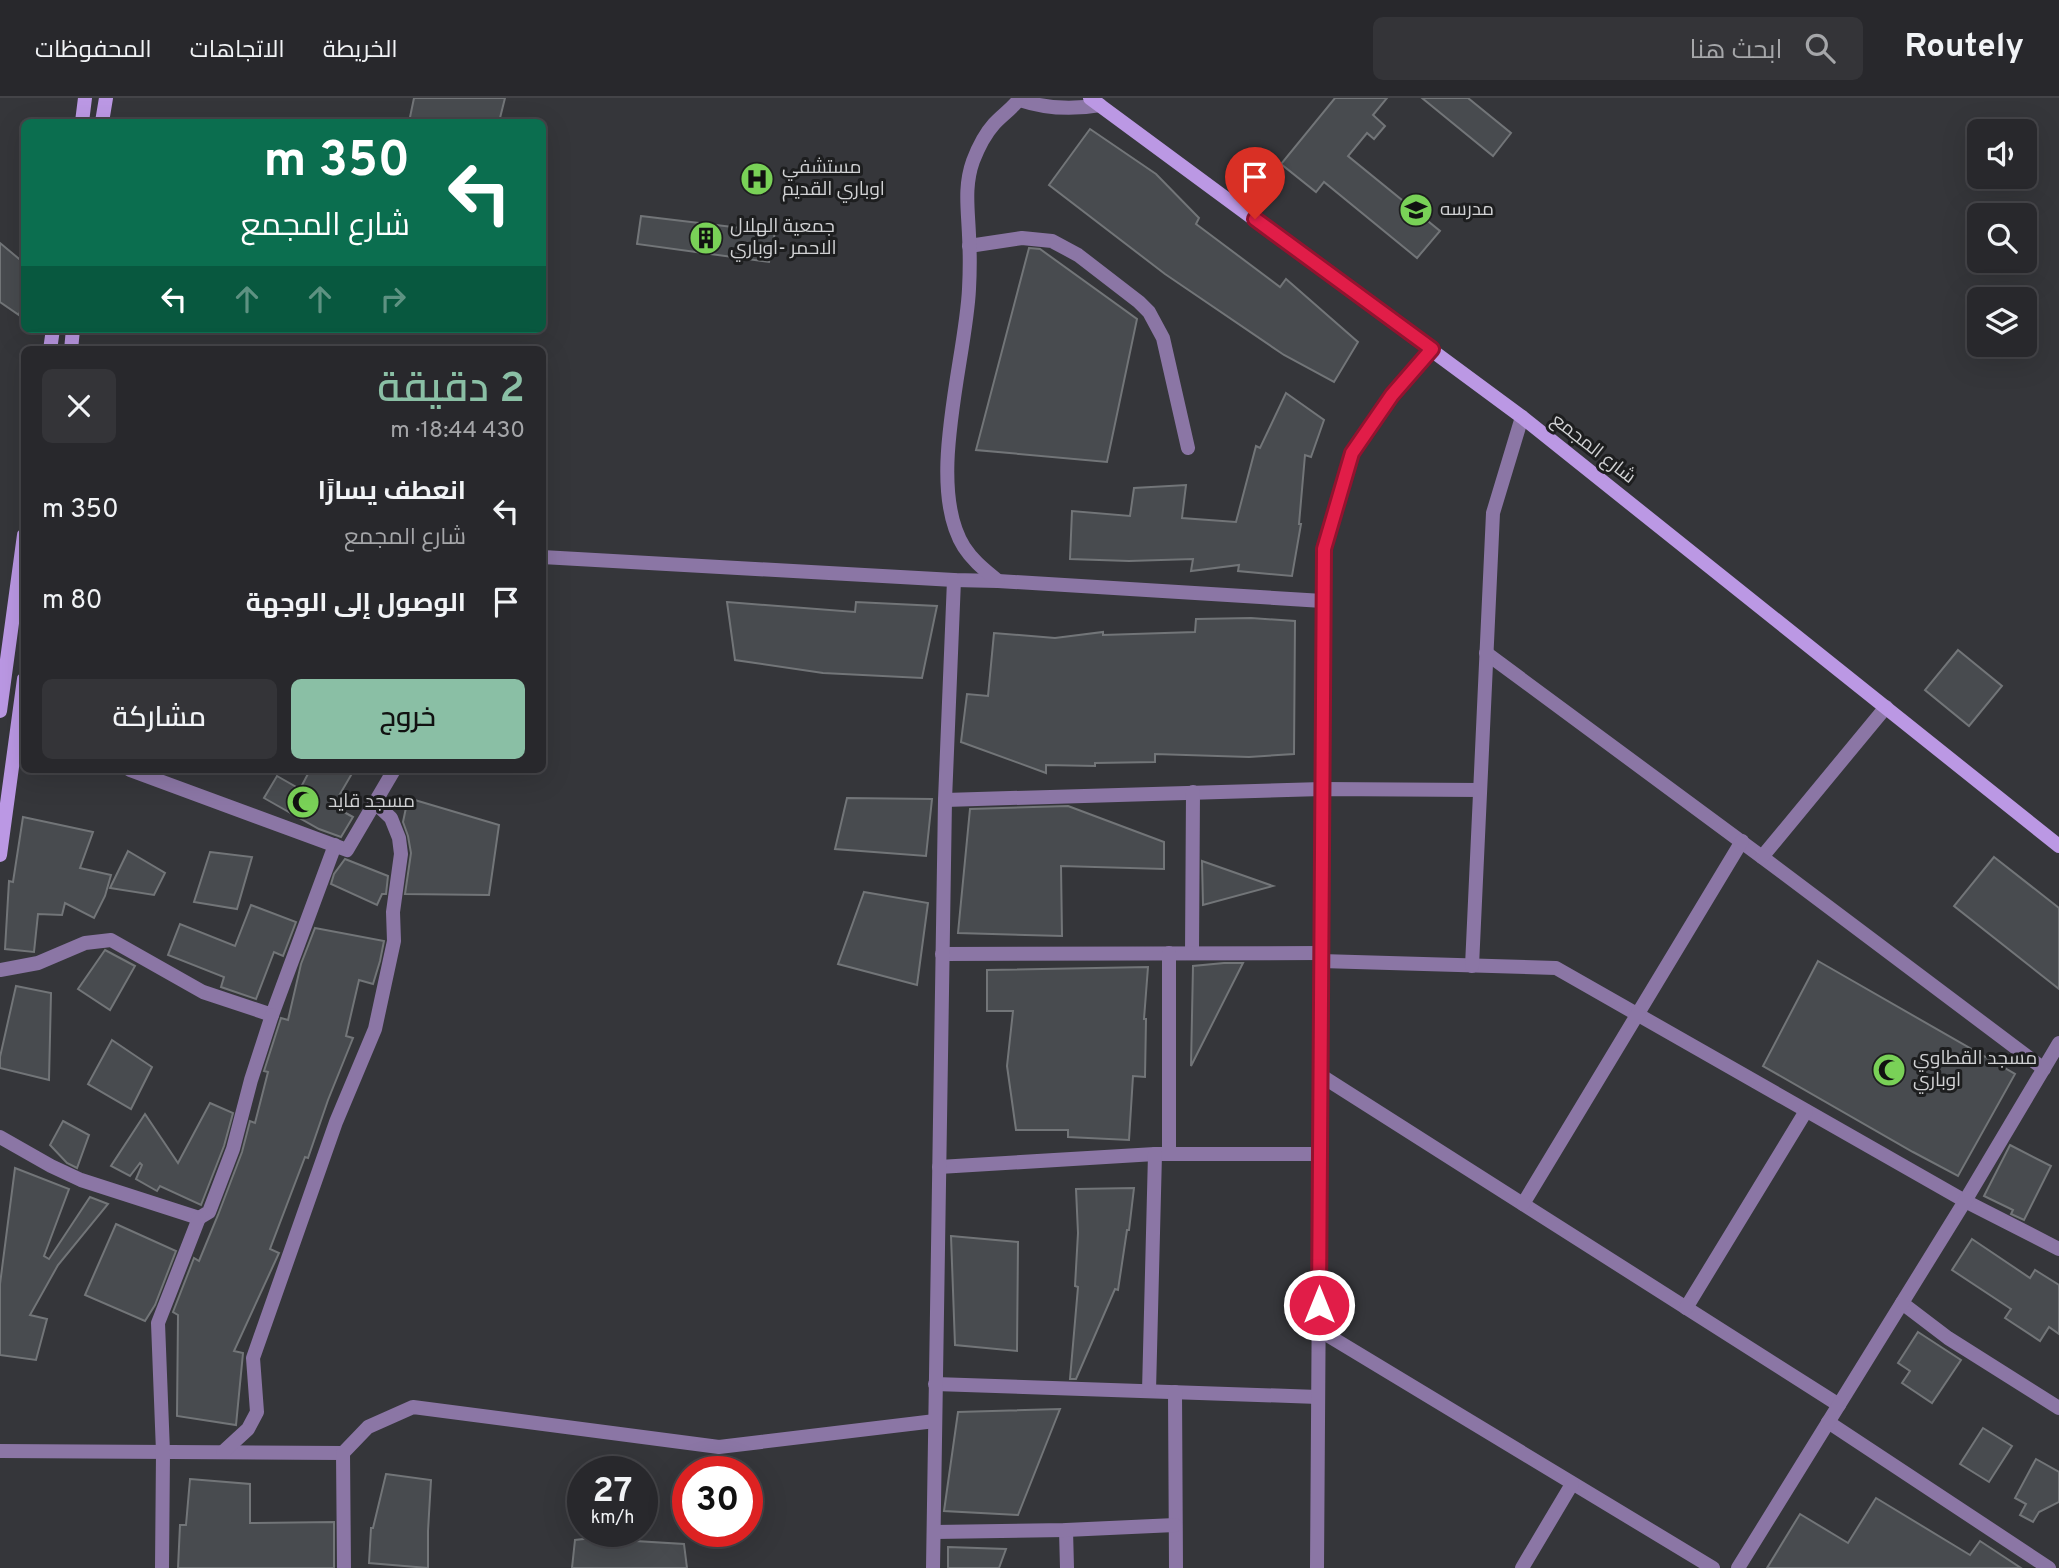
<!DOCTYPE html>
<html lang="ar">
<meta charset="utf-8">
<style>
body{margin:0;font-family:Overpass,Cairo,sans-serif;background:#343438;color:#f1f3f6;direction:rtl;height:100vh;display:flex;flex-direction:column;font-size:26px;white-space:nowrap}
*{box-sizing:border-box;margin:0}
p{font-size:23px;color:#a5a6a9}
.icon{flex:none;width:38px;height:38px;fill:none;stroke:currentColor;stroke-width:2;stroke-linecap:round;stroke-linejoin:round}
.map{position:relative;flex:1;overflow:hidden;direction:ltr}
.details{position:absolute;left:21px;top:248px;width:525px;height:427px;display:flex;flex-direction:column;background:#28282c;border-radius:10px;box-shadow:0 7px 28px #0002,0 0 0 2px #444448;direction:rtl}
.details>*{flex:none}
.top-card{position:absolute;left:21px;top:21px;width:525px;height:214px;border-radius:10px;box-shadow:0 7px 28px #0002,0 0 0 2px #444448;direction:rtl;background:#0b6e4f;color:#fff;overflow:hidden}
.controls{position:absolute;left:1967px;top:21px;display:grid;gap:14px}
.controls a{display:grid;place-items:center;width:70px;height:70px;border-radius:10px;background:#28282c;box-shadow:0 7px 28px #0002,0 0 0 2px #444448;font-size:35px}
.speed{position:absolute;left:567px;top:1358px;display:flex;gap:14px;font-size:35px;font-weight:700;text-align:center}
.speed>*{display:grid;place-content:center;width:91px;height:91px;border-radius:50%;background:#28282c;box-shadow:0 7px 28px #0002,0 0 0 2px #444448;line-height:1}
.speed small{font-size:18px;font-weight:400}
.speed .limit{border:10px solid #d22;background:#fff;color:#111}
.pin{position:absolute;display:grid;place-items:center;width:60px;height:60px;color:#fff;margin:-72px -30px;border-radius:50% 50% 50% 0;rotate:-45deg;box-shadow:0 0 7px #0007}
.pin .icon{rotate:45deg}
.me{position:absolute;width:77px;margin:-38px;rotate:0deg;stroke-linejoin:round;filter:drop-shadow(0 0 5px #0008)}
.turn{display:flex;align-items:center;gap:24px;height:147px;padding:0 21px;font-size:32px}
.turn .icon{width:91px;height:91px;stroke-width:2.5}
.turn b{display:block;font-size:49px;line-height:60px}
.lanes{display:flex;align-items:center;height:66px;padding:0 21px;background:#0003;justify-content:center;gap:35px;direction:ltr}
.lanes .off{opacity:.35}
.round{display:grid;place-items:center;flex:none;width:74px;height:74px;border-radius:10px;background:#343438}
.headline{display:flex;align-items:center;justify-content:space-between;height:119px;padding:0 21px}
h1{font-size:42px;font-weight:600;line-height:52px;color:#8abfa5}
.action{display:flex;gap:14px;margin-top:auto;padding:14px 21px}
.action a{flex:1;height:80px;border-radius:10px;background:#8abfa5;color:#111;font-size:28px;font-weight:600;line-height:80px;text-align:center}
.action a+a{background:#343438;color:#f1f3f6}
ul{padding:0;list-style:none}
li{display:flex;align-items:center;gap:21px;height:91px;padding:0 21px}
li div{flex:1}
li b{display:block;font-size:26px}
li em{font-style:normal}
header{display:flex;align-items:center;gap:42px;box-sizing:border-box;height:98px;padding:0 35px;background:#28282c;border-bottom:2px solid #444448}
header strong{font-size:33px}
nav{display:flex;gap:38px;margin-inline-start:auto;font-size:24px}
.search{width:490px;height:63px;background:#343438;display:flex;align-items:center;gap:18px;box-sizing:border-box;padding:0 24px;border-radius:10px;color:#a5a6a9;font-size:26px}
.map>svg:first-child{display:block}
</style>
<header>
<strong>Routely</strong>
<div class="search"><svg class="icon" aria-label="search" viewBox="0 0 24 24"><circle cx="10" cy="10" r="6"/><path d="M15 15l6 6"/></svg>ابحث هنا</div>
<nav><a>الخريطة</a><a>الاتجاهات</a><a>المحفوظات</a></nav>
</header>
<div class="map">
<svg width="2059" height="1470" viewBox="0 0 2059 1470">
<rect width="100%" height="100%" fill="#35363a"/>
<g fill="#484b4f" stroke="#727578" stroke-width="2">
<path d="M414,0H505L499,24H409Z"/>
<path d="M1335,0H1387L1373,17L1385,28L1374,41L1367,35L1348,58L1440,133L1417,160L1324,84L1316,94L1281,66Z"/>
<path d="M1422,0H1468L1511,35L1493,58Z"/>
<path d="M1090,31L1156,76L1199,120L1196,126L1280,189L1286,181L1358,244L1334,284L1284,257L1165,176L1049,87Z"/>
<path d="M641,118L775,134L769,164L637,146Z"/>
<path d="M0,145L24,165V198L19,217L0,204Z"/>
<path d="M1029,150L1040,151L1137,221L1107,364L976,352Z"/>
<path d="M1286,295L1324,322L1311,359L1305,357L1299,426H1301L1292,478L1238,473L1239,467L1191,473L1193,461L1129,463L1070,461L1072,413L1130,418L1134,390L1186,387L1182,420L1236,424L1256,348L1260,350Z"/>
<path d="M727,504L855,514L856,504L937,508L922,580L823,575L735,562Z"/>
<path d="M1251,520L1295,523L1294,656L1249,659L1155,656V664L1095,665V668L1046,667V675L961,644L967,596L988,598L994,535L1055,540L1103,534V537L1195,534L1196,521Z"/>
<path d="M1958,552L2002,588L1969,628L1925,592Z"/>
<path d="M310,672H354L333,708L353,719L341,739L319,731L264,700L277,678L300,691Z"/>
<path d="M408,700L499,727L489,797L405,796L411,755L408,738L403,724Z"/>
<path d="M847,700L932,701L926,758L835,751Z"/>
<path d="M1068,708L1164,744V771L1061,768L1062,838L958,835L970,711Z"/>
<path d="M23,719L93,734L80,770L111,777L105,798L94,820L65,805L62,817L38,816L34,854L5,851L9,783L13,784Z"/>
<path d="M128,753L165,775L154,797L110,790Z"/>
<path d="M210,754L252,759L237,811L194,804Z"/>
<path d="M1994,759L2059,810V891L1954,808Z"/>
<path d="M345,761L388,778L386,796H382L377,807L331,786L334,776Z"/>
<path d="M1202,763L1273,788L1203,807Z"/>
<path d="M864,794L928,805L917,887L838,866Z"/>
<path d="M251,807L296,824L283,858L274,854L256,901L221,889L224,879L168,857L180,826L235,848Z"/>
<path d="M315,830L384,843L380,863L373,886L359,882L346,938L353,940L328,1002L308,1060L305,1059L270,1151L279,1155L234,1253L243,1255L236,1327L177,1318L178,1217L173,1214L194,1160L199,1163L218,1117L242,1054L250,1023L255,1025L268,974L264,973L281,920L288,922L301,866Z"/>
<path d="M105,852L135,868L110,912L78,891Z"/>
<path d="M1818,863L2015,976L1958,1078L1913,1054L1763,968Z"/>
<path d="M1224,865H1243L1191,968L1193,868Z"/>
<path d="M1148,869L1144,921H1146L1145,979L1133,978L1129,1042L1068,1039V1032H1016L1007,968L1013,913H987V872Z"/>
<path d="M16,888L51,895L49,982L0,970V959Z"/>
<path d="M112,942L152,969L131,1011L88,986Z"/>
<path d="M210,1005L233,1015L224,1048L201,1107L160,1088L157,1093L136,1081L142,1067L140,1065L130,1078L111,1068L145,1016L178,1065Z"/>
<path d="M63,1023L89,1037L77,1070L67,1065L50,1047Z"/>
<path d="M2010,1047L2051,1068L2024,1122L2011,1116L2013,1112L1984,1098Z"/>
<path d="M15,1070L69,1091L44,1158L49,1161L90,1099L108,1106L58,1167L30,1217L47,1221L36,1262L0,1257V1186Z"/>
<path d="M1134,1090L1129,1132H1127L1118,1192L1115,1191L1076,1281H1070L1078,1189L1075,1188L1078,1135L1076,1091Z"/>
<path d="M116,1126L176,1153L155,1207L145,1223L85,1197Z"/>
<path d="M951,1138L1018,1144L1017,1253L955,1247Z"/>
<path d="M1972,1141L2030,1180L2035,1172L2059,1187V1236L2049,1229L2040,1243L2005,1220L2011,1211L1952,1172Z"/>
<path d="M1918,1234L1961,1262L1932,1305L1902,1285L1910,1273L1898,1265Z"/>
<path d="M1060,1311L1018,1417L944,1413L958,1314Z"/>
<path d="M1983,1330L2012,1348L1989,1384L1960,1366Z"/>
<path d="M2036,1361L2059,1374V1404L2039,1414L2033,1424L2020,1417L2026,1406L2015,1400Z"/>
<path d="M386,1376L431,1382L428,1433V1470L369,1465L371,1430H373Z"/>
<path d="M190,1381L250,1386V1425L334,1424V1470H178L180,1427H186Z"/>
<path d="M1876,1400L1970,1457L1980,1443L2021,1470H1767L1800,1416L1848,1445Z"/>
<path d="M619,1437V1442L684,1446L687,1470H572L575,1442Z"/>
<path d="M948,1449L1006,1451L999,1470H948Z"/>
</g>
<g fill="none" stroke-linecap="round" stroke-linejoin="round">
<g stroke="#8b76a5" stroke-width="14">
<path d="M1020,2C1047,11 1072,12 1100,7"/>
<path d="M969,148L1022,140L1052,143L1078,157L1139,204L1149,214L1163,240L1188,350"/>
<path d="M542,459L954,482L998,483L1323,503"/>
<path d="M998,483C985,472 973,463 964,449C925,387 966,261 969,191C970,173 970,155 969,137C968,111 964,88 973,63C978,50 985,36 994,26C1002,17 1013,10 1020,0"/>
<path d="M1486,555L1762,759L2044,971"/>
<path d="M130,672L347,752L394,672"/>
<path d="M945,702L1322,691L1480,692"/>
<path d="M1762,759L1886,609"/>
<path d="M1192,855L1193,694"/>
<path d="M942,856L1321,855"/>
<path d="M1321,863L1556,870L1965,1103L2059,1151"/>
<path d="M1472,868L1493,415L1522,319"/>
<path d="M0,872L38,865L85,845L111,842L203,894L272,917L335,747"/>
<path d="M1320,977L1839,1307"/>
<path d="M0,1039L51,1068L81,1082L199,1120L209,1114L233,1051L251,982L272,917"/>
<path d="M1169,1056V855"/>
<path d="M939,1069L1155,1056H1320"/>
<path d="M1523,1106L1742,743"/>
<path d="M1902,1205L1948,1240L2059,1310"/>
<path d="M1686,1210L1806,1013"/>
<path d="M1319,1232L1713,1470"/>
<path d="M935,1286L1318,1299"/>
<path d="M1149,1293L1155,1056"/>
<path d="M1175,1294L1176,1470"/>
<path d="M1828,1324L2049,1470"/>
<path d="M0,1353L343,1355"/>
<path d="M223,1354L248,1331L257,1314L253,1260L336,1024L375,931L394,843L393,814L401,756L399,740L391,720L375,705"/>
<path d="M1066,1432L1067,1470"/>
<path d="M934,1434L1066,1432L1175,1427"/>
<path d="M162,1470L163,1354L158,1225L199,1120"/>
<path d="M344,1470L343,1355L368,1329L413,1309L719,1349L935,1323"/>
<path d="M933,1470L945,702L954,482"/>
<path d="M1317,1470L1324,451L1352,355L1392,297L1432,251"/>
<path d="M1522,1470L1572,1386"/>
<path d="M1738,1470L1965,1103L2059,945"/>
</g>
<g stroke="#bb98e4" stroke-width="14">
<path d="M1090,0L1522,319L2059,748"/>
<path d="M82,24L85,0"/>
<path d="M102,24L106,0"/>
<path d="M50,252L53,231"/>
<path d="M71,252L73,231"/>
<path d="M0,613L24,437"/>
<path d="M0,757L24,581"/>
</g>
</g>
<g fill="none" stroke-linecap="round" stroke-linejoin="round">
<defs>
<path id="route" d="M1255,121L1432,251L1392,297L1352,355L1324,451L1319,1207"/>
</defs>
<use href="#route" stroke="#92132f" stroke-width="18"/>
<use href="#route" stroke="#e11d48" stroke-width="12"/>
</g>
<defs>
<symbol id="hospital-disc" viewBox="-11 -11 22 22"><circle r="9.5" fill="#79d157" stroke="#1d1e1f"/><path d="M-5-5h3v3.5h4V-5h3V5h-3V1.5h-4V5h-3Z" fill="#111"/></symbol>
<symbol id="school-disc" viewBox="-11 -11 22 22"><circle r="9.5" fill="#79d157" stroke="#1d1e1f"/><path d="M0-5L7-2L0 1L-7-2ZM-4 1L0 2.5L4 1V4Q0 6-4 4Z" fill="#111"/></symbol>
<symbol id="building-disc" viewBox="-11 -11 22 22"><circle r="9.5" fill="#79d157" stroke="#1d1e1f"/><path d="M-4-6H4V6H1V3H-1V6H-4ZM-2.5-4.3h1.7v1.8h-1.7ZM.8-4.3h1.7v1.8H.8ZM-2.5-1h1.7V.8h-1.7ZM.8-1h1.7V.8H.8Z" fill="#111"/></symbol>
<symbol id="mosque-disc" viewBox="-11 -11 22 22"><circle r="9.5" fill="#79d157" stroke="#1d1e1f"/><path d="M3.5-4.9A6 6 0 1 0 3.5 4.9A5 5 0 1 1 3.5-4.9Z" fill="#111"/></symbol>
</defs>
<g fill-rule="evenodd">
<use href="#hospital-disc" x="738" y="62" width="38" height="38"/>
<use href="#school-disc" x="1397" y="93" width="38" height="38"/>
<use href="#building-disc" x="687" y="121" width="38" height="38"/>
<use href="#mosque-disc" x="284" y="685" width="38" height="38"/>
<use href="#mosque-disc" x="1870" y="953" width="38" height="38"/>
</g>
<g text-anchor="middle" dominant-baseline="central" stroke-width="6" stroke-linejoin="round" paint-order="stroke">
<g font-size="19" fill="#d1d2d4" stroke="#1d1e1f" text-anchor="start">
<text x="782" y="70">مستشفي<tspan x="782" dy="22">اوباري القديم</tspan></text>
<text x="1440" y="112">مدرسه</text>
<text x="730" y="129">جمعية الهلال<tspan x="730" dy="22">الاحمر -اوباري</tspan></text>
<text x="328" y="704">مسجد قايد</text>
<text x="1913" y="961">مسجد القطاوي<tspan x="1913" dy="22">اوباري</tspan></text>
</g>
<g font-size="19" fill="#d1d2d4" stroke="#1d1e1f">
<text transform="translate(1593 351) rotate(38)">شارع المجمع</text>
</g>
</g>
</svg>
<div class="controls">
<a><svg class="icon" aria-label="sound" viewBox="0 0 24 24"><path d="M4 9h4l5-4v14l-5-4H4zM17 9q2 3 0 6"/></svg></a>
<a><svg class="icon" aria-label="search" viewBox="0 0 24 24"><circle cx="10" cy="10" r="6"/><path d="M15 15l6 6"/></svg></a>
<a><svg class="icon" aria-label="layers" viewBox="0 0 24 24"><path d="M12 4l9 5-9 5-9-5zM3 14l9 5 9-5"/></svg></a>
</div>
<div class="speed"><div>27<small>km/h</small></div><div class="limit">30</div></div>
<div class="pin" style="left:1255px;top:121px;background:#d93025"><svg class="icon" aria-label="arrive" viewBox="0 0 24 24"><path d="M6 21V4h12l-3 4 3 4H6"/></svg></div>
<svg class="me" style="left:1319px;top:1207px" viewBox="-20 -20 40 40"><circle r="17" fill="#e11d48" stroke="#fff" stroke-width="3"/><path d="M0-11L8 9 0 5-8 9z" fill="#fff"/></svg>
<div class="top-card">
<div class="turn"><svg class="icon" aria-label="left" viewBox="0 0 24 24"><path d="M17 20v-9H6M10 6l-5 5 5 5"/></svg><div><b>350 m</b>شارع المجمع</div></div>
<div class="lanes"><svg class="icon" aria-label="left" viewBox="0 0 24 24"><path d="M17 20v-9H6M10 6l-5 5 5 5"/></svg><svg class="icon off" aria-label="ahead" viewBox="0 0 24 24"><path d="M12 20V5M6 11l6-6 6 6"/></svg><svg class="icon off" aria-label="ahead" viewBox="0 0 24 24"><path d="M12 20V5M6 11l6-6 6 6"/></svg><svg class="icon off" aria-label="right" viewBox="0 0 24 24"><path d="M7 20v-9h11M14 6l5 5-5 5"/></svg></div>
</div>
<section class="details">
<div class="headline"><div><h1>2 دقيقة</h1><p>430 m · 18:44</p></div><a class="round"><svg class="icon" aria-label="close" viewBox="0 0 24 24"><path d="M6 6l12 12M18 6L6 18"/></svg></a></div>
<ul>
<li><svg class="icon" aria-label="left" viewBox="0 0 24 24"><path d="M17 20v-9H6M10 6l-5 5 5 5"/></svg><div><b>انعطف يسارًا</b><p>شارع المجمع</p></div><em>350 m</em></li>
<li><svg class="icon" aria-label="arrive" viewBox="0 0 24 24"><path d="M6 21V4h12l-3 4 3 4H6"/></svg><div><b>الوصول إلى الوجهة</b></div><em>80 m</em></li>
</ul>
<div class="action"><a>خروج</a><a>مشاركة</a></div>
</section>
</div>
